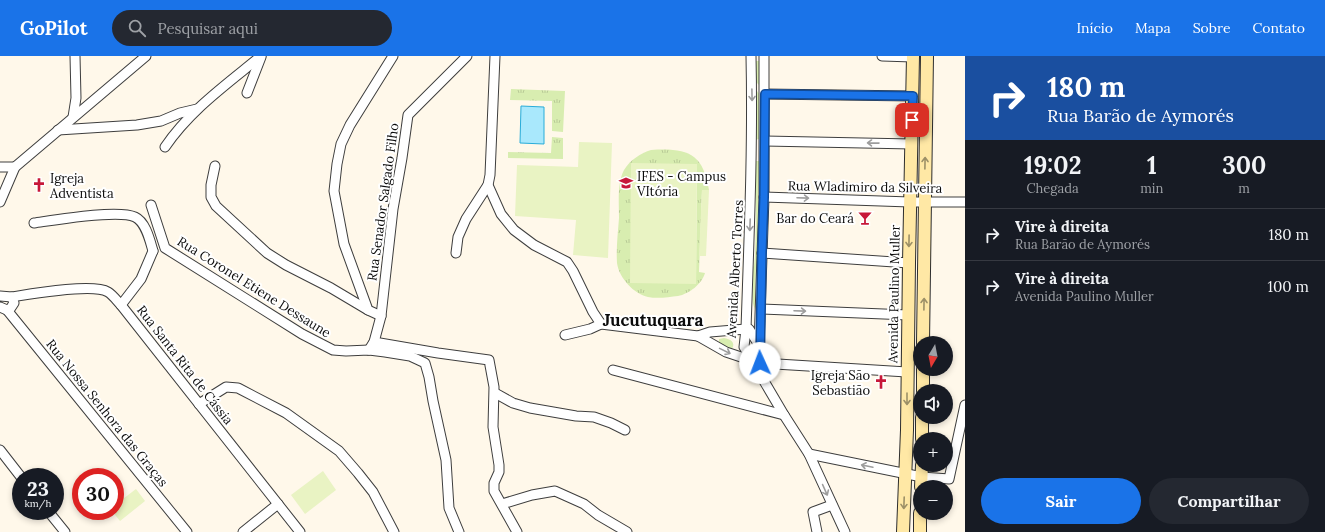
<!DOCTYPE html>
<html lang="pt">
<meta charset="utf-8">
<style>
body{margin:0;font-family:Lora,serif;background:#242831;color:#f1f3f6;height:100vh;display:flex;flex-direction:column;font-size:15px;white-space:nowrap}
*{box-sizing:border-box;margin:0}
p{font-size:13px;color:#9ea1a6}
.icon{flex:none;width:22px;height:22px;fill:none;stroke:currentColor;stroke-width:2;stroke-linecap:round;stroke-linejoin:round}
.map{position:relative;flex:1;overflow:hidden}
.drawer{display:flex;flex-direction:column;background:#171b24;width:360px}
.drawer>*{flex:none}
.top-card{background:#1a4fa0;color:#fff;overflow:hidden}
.needle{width:26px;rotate:190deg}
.controls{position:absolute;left:913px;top:280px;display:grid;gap:8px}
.controls a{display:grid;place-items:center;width:40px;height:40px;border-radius:50%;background:#171b24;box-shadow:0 2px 6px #0003;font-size:20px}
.speed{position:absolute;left:12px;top:412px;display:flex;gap:8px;font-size:20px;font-weight:700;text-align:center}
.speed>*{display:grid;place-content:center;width:52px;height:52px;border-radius:50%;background:#171b24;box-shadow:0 2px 6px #0003;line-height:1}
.speed small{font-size:10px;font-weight:400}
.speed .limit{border:6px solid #d22;background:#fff;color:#111}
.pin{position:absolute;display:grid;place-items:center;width:34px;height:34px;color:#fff;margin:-17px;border-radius:8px;box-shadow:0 2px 6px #0006}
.me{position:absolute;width:44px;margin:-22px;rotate:358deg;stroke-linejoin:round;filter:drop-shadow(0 0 3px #0008)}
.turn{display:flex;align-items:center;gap:14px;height:84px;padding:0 16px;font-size:18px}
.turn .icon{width:52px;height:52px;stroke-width:2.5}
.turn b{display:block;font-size:28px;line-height:34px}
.eta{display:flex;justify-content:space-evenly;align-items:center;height:68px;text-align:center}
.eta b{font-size:24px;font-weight:700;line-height:28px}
.action{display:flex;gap:8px;margin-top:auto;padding:8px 16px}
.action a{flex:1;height:46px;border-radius:24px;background:#1a73e8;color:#fff;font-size:16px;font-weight:700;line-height:46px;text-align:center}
.action a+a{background:#242831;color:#f1f3f6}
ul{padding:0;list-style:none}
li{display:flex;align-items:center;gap:12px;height:52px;padding:0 16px;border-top:1px solid #363941}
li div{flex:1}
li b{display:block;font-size:15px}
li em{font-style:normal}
header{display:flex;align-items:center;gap:24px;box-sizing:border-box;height:56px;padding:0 20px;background:#1a73e8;color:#fff}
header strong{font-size:19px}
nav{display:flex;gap:22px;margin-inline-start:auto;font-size:14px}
.search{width:280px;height:36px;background:#242831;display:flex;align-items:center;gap:10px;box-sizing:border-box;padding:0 14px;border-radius:22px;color:#9ea1a6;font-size:15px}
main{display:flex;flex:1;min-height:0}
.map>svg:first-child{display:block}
</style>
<header>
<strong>GoPilot</strong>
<div class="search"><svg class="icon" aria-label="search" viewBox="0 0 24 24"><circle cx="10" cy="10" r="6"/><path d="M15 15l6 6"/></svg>Pesquisar aqui</div>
<nav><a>Início</a><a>Mapa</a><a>Sobre</a><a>Contato</a></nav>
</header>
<main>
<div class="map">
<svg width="965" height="476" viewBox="0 0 965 476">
<defs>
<pattern id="grass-tufts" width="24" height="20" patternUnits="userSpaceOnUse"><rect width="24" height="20" fill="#d8edb0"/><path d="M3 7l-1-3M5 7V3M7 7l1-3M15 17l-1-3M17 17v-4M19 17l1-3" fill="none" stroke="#b8ca96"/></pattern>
</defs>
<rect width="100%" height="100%" fill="#fff8ea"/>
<g fill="url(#grass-tufts)" fill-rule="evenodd">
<path d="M511,33L565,35L563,76L552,75V45L510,44Z"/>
<path d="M552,81L563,82V103L508,102V96L551,97Z"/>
<path d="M651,94C686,92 703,96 709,134H702L699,216L705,217C702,228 689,238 678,240C669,241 658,243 648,241C634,238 619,222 617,207C616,192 618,176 619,162C619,147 617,127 624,114C630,104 641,97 651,94ZM697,109L696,227H630Z"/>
</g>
<g fill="#d8edb0">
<path d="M756,5H759V29L756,26Z"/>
<path d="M757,35L760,39L759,83L754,84L756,70Z"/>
<path d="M755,105H759L757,212H756L755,253C751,246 753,237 753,228C753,222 751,219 752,212L754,210L755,200C756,179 756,158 756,136C756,127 752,114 755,105Z"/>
<path d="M724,282C730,283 736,286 732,293L719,288V283Z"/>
</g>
<g fill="#e9f3c3">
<path d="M579,86L612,87L608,202L573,199L576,164L515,160L517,109L578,111Z"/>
<path d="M631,107L697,108L696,228L630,227Z"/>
<path d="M702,134H709L706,200H699Z"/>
<path d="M323,415L336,434L305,458L291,439Z"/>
<path d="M136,433L145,445L120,465L112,455H115V449Z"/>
</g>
<path fill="#a9e8fc" stroke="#29acd9" d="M521,50L544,51V88L520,87Z"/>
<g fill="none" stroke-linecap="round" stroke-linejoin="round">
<defs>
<g id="minor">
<path d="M495,0L490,119L488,129L501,158L514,174L534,189L567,206L573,215L593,256L601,268"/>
<path d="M751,0C753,91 749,182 746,273L744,291L784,359L809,398L845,476"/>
<path d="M882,0L913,1"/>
<path d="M247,37L261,1"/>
<path d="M765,38L913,40"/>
<path d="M73,61L76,42L75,0"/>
<path d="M58,74L137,69L161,65L180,57L197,53"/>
<path d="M765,85L912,88"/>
<path d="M165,91C190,54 227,28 261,0"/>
<path d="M215,110L211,129V141L216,150L267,197L286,209L331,232L368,254"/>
<path d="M0,111H15"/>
<path d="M764,141L910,146H965"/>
<path d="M0,146L15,111L146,0"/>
<path d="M151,149L165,192L302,278L333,294L346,295L369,294L385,296L410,300L425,307L429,321L433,345L446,404L449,452L459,476"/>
<path d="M34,167C55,164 118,153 135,161C146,166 150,185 153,195"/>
<path d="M456,197L458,181L466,163L488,129"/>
<path d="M762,197L909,207"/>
<path d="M0,240L12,241L14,247L10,253L7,254L0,251"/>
<path d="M12,241C31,238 93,227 108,236C113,239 117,245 121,249L300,476"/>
<path d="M121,249L141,223L153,195"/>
<path d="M761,253L908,259"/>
<path d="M7,254L187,476"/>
<path d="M381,260L368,254L344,188L334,135L337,108L341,88L350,69L393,0"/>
<path d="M565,279L590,273L601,268L698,280L710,276L746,273H749L759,289"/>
<path d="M698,280L726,296L753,305"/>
<path d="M374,286L438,297L489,304L494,331L493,371L499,409V416L494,427V435L517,476"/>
<path d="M369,294L374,286L381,260L393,153L402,102L408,59L467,0"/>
<path d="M760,307L907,316"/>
<path d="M613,314L784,359"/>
<path d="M763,317L760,307L759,289L764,141V0"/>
<path d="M495,337L513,347L530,352L576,360L594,361L611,367L625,374"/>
<path d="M199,348L226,331L238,332L286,357L339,395L358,417L373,436L394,476"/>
<path d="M0,394L21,421"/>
<path d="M809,398L922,421L949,423L965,349"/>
<path d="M502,448L532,439L555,435L584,448L598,459L627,476"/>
<path d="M48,455L65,476"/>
<path d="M243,476L278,448"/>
<path d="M817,476L813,456L832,449"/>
</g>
<g id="secondary">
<path d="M923,287L927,0"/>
<path d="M923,335V313"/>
<path d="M922,383V361"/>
<path d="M921,431L922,409"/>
<path d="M903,476L907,374L909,207L913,0"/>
<path d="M920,476V457"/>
</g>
</defs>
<use href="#minor" stroke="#3e3e3e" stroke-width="11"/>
<use href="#secondary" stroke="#2d2d2d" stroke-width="14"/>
<use href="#minor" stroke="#fff" stroke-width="9"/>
<use href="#secondary" stroke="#ffe8a5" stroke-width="12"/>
</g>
<defs><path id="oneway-shaft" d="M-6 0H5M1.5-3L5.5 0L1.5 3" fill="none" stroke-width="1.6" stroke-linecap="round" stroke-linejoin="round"/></defs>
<g stroke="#9d9d9d">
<use href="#oneway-shaft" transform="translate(752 39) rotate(89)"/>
<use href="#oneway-shaft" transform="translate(873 87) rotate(-179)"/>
<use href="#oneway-shaft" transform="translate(803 142) rotate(2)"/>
<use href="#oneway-shaft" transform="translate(750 169) rotate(92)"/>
<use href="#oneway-shaft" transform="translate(800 255) rotate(2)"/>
<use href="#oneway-shaft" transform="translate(725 295) rotate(26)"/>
<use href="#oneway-shaft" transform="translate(867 410) rotate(-168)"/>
<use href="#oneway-shaft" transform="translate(825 434) rotate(66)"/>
</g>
<g stroke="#9d9067">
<use href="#oneway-shaft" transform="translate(925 107) rotate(-89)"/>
<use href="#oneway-shaft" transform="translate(909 185) rotate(91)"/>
<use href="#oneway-shaft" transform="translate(924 248) rotate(-89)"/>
<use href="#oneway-shaft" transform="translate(907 343) rotate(90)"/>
<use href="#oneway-shaft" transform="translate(904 447) rotate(92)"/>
</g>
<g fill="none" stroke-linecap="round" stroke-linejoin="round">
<defs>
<path id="route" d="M760,307L762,196L764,141L765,38L913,40L912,64"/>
</defs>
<use href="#route" stroke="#114b97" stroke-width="10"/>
<use href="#route" stroke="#1a73e8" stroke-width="7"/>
</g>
<defs>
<symbol id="university-bare" viewBox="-9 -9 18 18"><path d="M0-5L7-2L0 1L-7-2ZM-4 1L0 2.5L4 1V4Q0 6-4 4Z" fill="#c71839" stroke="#fff" stroke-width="2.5" paint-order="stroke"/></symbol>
<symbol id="church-bare" viewBox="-9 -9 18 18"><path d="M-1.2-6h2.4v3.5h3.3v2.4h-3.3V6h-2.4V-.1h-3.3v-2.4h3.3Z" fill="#c71839" stroke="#fff" stroke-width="2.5" paint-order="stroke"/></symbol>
<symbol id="bar-bare" viewBox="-9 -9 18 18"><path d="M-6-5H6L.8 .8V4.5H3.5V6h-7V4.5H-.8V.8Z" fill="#c71839" stroke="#fff" stroke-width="2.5" paint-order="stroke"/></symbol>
</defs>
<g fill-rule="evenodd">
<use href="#university-bare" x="616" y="117" width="20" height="20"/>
<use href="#church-bare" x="29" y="119" width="20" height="20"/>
<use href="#bar-bare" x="855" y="152" width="20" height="20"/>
<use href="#church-bare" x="871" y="316" width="20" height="20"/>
</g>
<g text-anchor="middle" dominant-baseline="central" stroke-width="4" stroke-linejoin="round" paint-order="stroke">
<g font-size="13" fill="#0b0b0b" stroke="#fff" text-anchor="start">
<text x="637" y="120">IFES - Campus<tspan x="637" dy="15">VItória</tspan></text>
<text x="50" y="122">Igreja<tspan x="50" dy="15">Adventista</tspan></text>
<text x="854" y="162" text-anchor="end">Bar do Ceará</text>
<text x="870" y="319" text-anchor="end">Igreja São<tspan x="870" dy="15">Sebastião</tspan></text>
</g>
<g font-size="13" fill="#0b0b0b" stroke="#fff">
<text transform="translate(865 131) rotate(1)">Rua Wladimiro da Silveira</text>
<text transform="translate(383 146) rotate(-82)">Rua Senador Salgado Filho</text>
<text transform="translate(735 213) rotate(-87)">Avenida Alberto Torres</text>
<text transform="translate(254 231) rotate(32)">Rua Coronel Etiene Dessaune</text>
<text transform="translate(894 238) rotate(-89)">Avenida Paulino Muller</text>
<text transform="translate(185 309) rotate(52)">Rua Santa Rita de Cássia</text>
<text transform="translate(107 357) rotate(51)">Rua Nossa Senhora das Graças</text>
</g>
<g font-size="17" font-weight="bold" fill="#0b0b0b" stroke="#fff">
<text x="653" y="264">Jucutuquara</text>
</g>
</g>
</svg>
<div class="controls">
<a><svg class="needle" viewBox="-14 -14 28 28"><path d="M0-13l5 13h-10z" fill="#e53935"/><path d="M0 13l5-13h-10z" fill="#9ea1a6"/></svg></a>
<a><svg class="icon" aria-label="sound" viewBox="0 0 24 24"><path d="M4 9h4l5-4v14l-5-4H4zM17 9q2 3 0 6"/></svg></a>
<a>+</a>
<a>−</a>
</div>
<div class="speed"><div>23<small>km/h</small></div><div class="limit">30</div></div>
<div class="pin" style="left:912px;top:64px;background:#d93025"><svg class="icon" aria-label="arrive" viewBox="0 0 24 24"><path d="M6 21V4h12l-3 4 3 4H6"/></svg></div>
<svg class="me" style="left:760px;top:307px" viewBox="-20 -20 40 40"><circle r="19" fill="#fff"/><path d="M0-13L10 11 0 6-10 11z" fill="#1a73e8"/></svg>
</div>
<section class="drawer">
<div class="top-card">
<div class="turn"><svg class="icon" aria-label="right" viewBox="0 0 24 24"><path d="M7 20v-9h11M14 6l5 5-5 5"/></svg><div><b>180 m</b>Rua Barão de Aymorés</div></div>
</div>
<div class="eta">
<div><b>19:02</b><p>Chegada</p></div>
<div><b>1</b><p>min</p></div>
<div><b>300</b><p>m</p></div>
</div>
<ul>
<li><svg class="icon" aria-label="right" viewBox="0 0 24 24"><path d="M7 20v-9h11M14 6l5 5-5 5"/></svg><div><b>Vire à direita</b><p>Rua Barão de Aymorés</p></div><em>180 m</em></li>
<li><svg class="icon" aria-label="right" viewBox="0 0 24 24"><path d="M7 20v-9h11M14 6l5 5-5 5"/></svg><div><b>Vire à direita</b><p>Avenida Paulino Muller</p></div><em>100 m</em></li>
</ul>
<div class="action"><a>Sair</a><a>Compartilhar</a></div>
</section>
</main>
